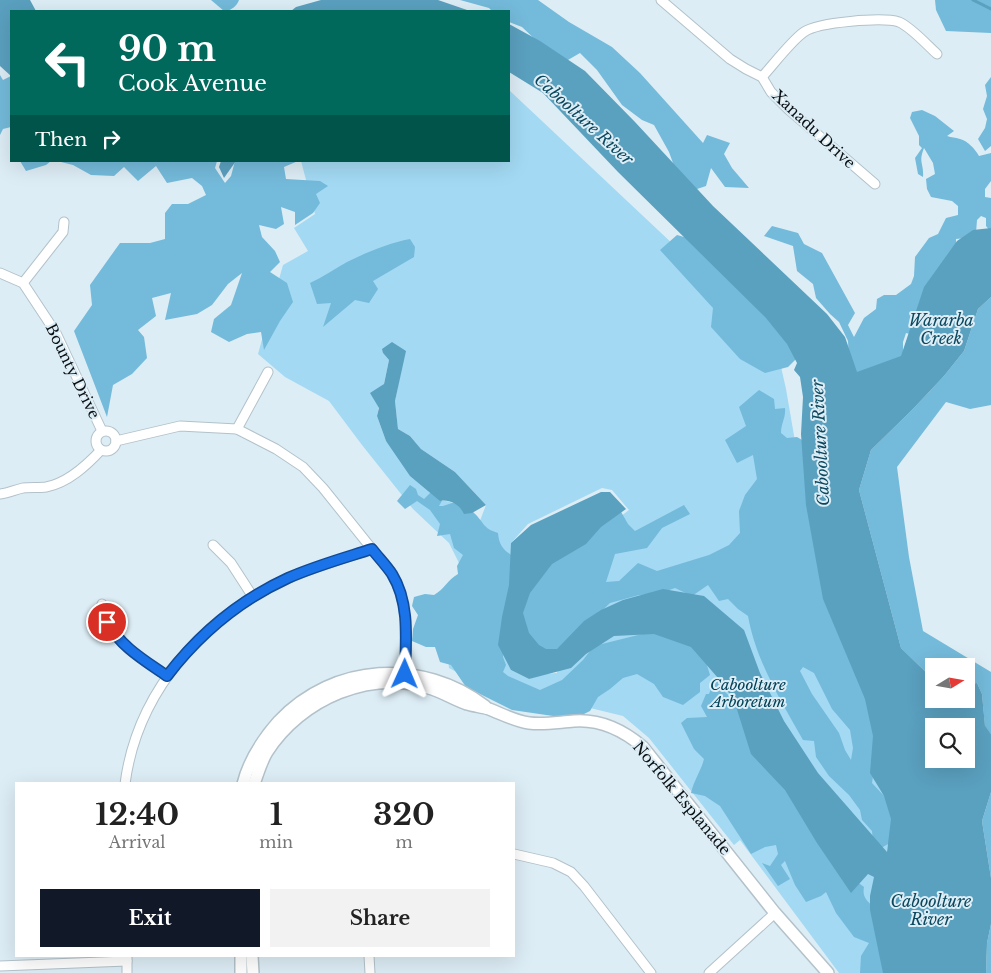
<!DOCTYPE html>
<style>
body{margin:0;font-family:"Libre Baskerville",serif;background:#f2f2f2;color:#222;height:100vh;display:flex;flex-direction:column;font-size:19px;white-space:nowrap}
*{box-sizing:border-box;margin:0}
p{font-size:16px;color:#767676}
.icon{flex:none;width:28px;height:28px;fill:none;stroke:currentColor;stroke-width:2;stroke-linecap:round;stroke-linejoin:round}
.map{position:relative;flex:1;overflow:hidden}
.details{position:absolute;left:15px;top:782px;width:500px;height:175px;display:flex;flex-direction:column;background:#fff;border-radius:0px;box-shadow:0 5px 20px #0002}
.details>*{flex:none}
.top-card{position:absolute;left:10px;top:10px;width:500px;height:152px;border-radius:0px;box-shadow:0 5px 20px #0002;background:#00695c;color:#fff;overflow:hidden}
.needle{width:32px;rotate:79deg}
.controls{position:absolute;left:925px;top:658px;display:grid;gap:10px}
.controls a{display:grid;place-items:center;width:50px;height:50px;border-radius:0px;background:#fff;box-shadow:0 5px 20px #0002;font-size:25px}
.pin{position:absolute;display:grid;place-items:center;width:42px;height:42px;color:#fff;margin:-21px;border:2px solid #fff;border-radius:50%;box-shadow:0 1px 5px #0007}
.me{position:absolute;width:55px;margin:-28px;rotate:1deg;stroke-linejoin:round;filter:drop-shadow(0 0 4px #0008)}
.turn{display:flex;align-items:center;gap:18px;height:105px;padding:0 25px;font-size:22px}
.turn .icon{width:65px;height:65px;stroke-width:2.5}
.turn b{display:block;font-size:35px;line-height:42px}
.then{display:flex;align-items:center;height:48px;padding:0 25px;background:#0003;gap:10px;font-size:19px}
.eta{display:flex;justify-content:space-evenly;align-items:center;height:85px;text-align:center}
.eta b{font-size:30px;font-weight:800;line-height:35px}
.action{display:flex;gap:10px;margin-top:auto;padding:10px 25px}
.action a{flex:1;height:58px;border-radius:0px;background:#111827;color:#fff;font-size:20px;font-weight:800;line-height:58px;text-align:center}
.action a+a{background:#f2f2f2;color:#222}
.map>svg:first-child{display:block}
</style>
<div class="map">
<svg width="991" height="973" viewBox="0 0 991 973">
<rect width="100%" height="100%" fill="#ddedf5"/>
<path fill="#a3d9f3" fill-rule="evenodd" d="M509,90L775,340L786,389L806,505L891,819L887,853L883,973H839L740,840L734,845L649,738L623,716L582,706L526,709L449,668L448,658L467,579L449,543L413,509L362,445L329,401L285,377L258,354L283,265L308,251L294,228L315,214L301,161H509ZM405,351L395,401L398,429L410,436L421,449L455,472L486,505L478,526C467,514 456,499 440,501L386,441L377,416L389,360L383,353ZM602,488L612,490L629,510L604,529L557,673L543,674L529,679L511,670V543L528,524Z"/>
<g fill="#74bada" fill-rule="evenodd">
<path d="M211,0H239C237,6 231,11 224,11Z"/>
<path d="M460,0H538L569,22L612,47L640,73L703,143L707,135L730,143L724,154L732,168L749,188L725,187L711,168L706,186L694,190L677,174L669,152L654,125L642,120L622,105L597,70L580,53L561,64L522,27L509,22V11H492L489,8Z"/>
<path d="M935,0H991V33L946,31L936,10Z"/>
<path d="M0,75L3,80L11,76V127L3,129L0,135Z"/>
<path d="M991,77V146L985,151L978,139L985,128L987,119L983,109L987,96L985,85Z"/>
<path d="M922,110L935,116L954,131L947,136C952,138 955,137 960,139C968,141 975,149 979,156L991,153V181L985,189V197L991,198V232L986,226V218L981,216L977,220L976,233L966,238L956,239V252L914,335L906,333L903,342V361L854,379L849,360L848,341L839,322L830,314L816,298L813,284L797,271L793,246L764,236L772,226L798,233L804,244L822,253L855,313L848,325L854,337L864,318L876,309L877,299L884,295H896L911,284L914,276L915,257L929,238L938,234L946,218L958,215V206L952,201L931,197L927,189L926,179L935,174L933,163L924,148C918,163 924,163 923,177L918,174L915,158L922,148L919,145V136L910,118L912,112Z"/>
<path d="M20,161H51L46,165L26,171Z"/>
<path d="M57,161H217L215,168L225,183L231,176L235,161H298L284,167L286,179L320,181L328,186L316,194L320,203L313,213L295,225V212L281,207L284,224L276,229L259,225L262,237L275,251L280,262L270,272L287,283L293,302L280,321L264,350L261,332L247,334L229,342L211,332L214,319L231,305L242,273L228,284L212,305L197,314L165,320L171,293L152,298L156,316L138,330L144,337L147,358L132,374L113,385L107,417L74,331L92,305L90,285L120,243H150L165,239V213L172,204H188L206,195L202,186L192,178L167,183L156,166L138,181L124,167L114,176L91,175L73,165Z"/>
<path d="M677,235L691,239L783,328L799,356L788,367L765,373L740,359L711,327L713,308L660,250Z"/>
<path d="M410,239L415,247L414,257L373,281L378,289L369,303L355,300L323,327L331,303L317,304L310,283C323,277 334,269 347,262C367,252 389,243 410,239Z"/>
<path d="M991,297V405L970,409L946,402L897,467L909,557L923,631L991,672V734L985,727L982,694L977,683L966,685V666H934V680L901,648L859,490L871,450L912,410L944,376L964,351L978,309Z"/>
<path d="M759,390L774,399L775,409L785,408C786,418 781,423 781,433L787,438L797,437L809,444L881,720L872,783L886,798L897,839L874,852L872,831L862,820L860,810L849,795L829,776L816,757L814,741L803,740C781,701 756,661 748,616L738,609L728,599L719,601L708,585L692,596L675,588L658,594L639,595L610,603L566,645L546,657L520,636L523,598L546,565L620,510L628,524L635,531L684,505L690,514L662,528L647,548L615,554L606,582L619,581L638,563L657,571L709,555L729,545L740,533L739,511L745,495L757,479L753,455L737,463L725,440L746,426L739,407ZM803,667L814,673L832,709L850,730L853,748L851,760L845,750L839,733L812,694L800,671Z"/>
<path d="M410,485L416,489L418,495L424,499L434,489L444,497L439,506H443L458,501C464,505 470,508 474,513C485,523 482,528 498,533C499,546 504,551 515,557L503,657L506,665L503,672L508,676L540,690L562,680L583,660L594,646L650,632L698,648L705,659L710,675L700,683V692L683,705L663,697L654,684L637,674L623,678L610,689L598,697L590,711L582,715L560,717L512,710L466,687L451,665L440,662L435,647H426L412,641L413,629L418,615L412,606L414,597L425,594L434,595C445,589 447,580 458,574L457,566L463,555L454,548L450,534L437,536L440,524L430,510L417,501L405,509L397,501Z"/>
<path d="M723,674L731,684L722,687L725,692L738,704L856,881L864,887C862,897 867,901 874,907L892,973H860L861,956L869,943L854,937L836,913L826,892L821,896L806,902L795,885L785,861L781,865L790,879L778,886L762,863L770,866L778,854L776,845L765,847L751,854L720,806L705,796L691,793C694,780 701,771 704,759L694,749L681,723L687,718L707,717L701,706L706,694H709L714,680Z"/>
<path d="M991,792V878L982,821Z"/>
<path d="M991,924V973H986L987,943Z"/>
</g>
<g fill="#5aa0bf" fill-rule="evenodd">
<path d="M0,0H30L36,11H11V76L0,66Z"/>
<path d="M321,0H438L470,11H291L296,7Z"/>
<path d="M509,24L540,41L585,71L635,122L713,206L827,314L845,337L857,372L901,356L924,287L957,241L973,230L991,228V297L978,309L964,351L944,376L912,410L871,450L859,490L901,648L934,680V699H966V685L977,683L982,694L985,726L991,734V792L982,821L991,878V924L987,943L986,973H883L870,910V896L874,877L868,874L851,893L817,843L785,790L751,754L734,700L718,678L691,647L654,634L614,636L586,654L571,668L529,679L511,670L498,645L502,617L509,585L511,543L531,525L601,492H610L626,509L601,527L586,544L552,564L530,593L523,613L529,633L539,645L546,649H557L584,621L601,610L623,600L663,589L704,596L744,630L760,673L784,721L818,773L887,852L891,819L884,796L870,773L873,736L865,699L823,599L806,505L801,434L803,397L800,377L794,370L797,363L787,344L766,318L618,172L543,93L509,72ZM966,726V759H934V726Z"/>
<path d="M221,161H236L224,178L219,167Z"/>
<path d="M392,342L406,351L395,401L398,429L410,436L421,449L455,472L486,505L472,513L464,514C460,505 450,499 440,501L410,476L386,441L377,416L379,408L370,393L384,384L389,360L383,353L382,349Z"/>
</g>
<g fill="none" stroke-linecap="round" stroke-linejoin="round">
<path stroke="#5aa0bf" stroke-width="3" d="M973,0L991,9"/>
<defs>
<g id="minor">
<path d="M661,0L730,59L746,69L762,77L771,92L788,109L875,184"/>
<path d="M762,77C773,65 792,40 804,32C818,22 883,17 899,22C911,27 927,45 937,54"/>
<path d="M0,273L23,283L56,333L102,431"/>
<path d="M23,283L63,232L64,222"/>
<path d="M237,429L268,372"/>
<circle cx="106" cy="441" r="10"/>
<path d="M116,441L180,426L237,429L276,449L303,467L323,488L392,574L401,594L405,616V679"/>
<path d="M0,494C9,493 14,490 23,488C30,487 39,488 46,487C68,483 87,465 101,450"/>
<path d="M213,545L231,563L253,597"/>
<path d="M102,604C115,646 133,653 167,676"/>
<path d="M125,784C137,691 205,615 289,578C316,566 345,558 372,549"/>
<path d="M514,854L553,863L571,872L584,886L651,973"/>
<path d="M127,956V973"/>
<path d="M369,956L370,973"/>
<path d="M0,966L127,961"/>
<path d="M709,973L775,913"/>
</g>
<g id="tertiary">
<path d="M243,784C249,760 263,739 279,721C334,663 422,658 485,706"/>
<path d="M254,784C258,773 261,762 267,752C301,699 371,668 432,689C444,693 455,700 467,704C474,706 482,707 489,709C502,714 515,721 529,723C544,725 559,722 574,721C601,719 623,730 643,747L775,913L828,973"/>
<path d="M241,956V973"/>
<path d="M252,956L253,973"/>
</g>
</defs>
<use href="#minor" stroke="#b3c2ca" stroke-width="11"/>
<use href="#tertiary" stroke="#b3c2ca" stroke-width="14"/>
<use href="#minor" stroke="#fff" stroke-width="9"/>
<use href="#tertiary" stroke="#fff" stroke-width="11"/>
</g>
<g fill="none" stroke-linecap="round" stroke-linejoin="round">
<defs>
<path id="route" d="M107,622C121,647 144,660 167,676C200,633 238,601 288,578C315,566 344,558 372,549C378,557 386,565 392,574C410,603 406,641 405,674"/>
</defs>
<use href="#route" stroke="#114b97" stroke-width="12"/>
<use href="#route" stroke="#1a73e8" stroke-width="9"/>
</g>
<g text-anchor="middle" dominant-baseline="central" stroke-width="4" stroke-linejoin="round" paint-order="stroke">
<g font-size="15" fill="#0b1013" stroke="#ddedf5">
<text transform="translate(814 129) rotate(43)">Xanadu Drive</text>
<text transform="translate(73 371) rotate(64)">Bounty Drive</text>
<text transform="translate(682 798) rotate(50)">Norfolk Esplanade</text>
</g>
<g font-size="15" font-style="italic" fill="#014157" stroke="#ddedf5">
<text x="748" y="684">Caboolture<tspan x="748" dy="17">Arboretum</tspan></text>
</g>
<g font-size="16" font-style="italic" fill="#0a475e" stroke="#ddedf5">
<text transform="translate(584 119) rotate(42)">Caboolture River</text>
<text x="941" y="320">Wararba<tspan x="941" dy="18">Creek</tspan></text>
<text transform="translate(820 443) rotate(-93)">Caboolture River</text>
<text x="931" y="901">Caboolture<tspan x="931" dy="18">River</tspan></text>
</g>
</g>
</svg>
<div class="controls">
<a><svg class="needle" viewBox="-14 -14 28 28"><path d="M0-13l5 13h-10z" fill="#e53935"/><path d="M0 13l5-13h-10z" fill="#767676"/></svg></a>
<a><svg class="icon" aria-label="search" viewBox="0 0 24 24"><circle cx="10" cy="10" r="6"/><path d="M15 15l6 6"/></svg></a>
</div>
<div class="pin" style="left:107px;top:622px;background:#d93025"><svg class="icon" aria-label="arrive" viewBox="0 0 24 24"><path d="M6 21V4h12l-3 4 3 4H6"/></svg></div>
<svg class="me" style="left:405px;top:674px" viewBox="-20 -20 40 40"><path d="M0-17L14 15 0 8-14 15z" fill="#1a73e8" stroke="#fff" stroke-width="4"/></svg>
<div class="top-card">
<div class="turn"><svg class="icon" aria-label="left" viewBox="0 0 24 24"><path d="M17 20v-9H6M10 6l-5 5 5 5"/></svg><div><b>90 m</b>Cook Avenue</div></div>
<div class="then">Then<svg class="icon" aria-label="right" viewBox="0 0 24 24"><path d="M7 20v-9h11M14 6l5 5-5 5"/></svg></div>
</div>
<section class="details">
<div class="eta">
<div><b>12:40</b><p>Arrival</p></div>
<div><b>1</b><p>min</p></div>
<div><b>320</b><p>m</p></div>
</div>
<div class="action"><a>Exit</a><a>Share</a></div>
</section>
</div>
